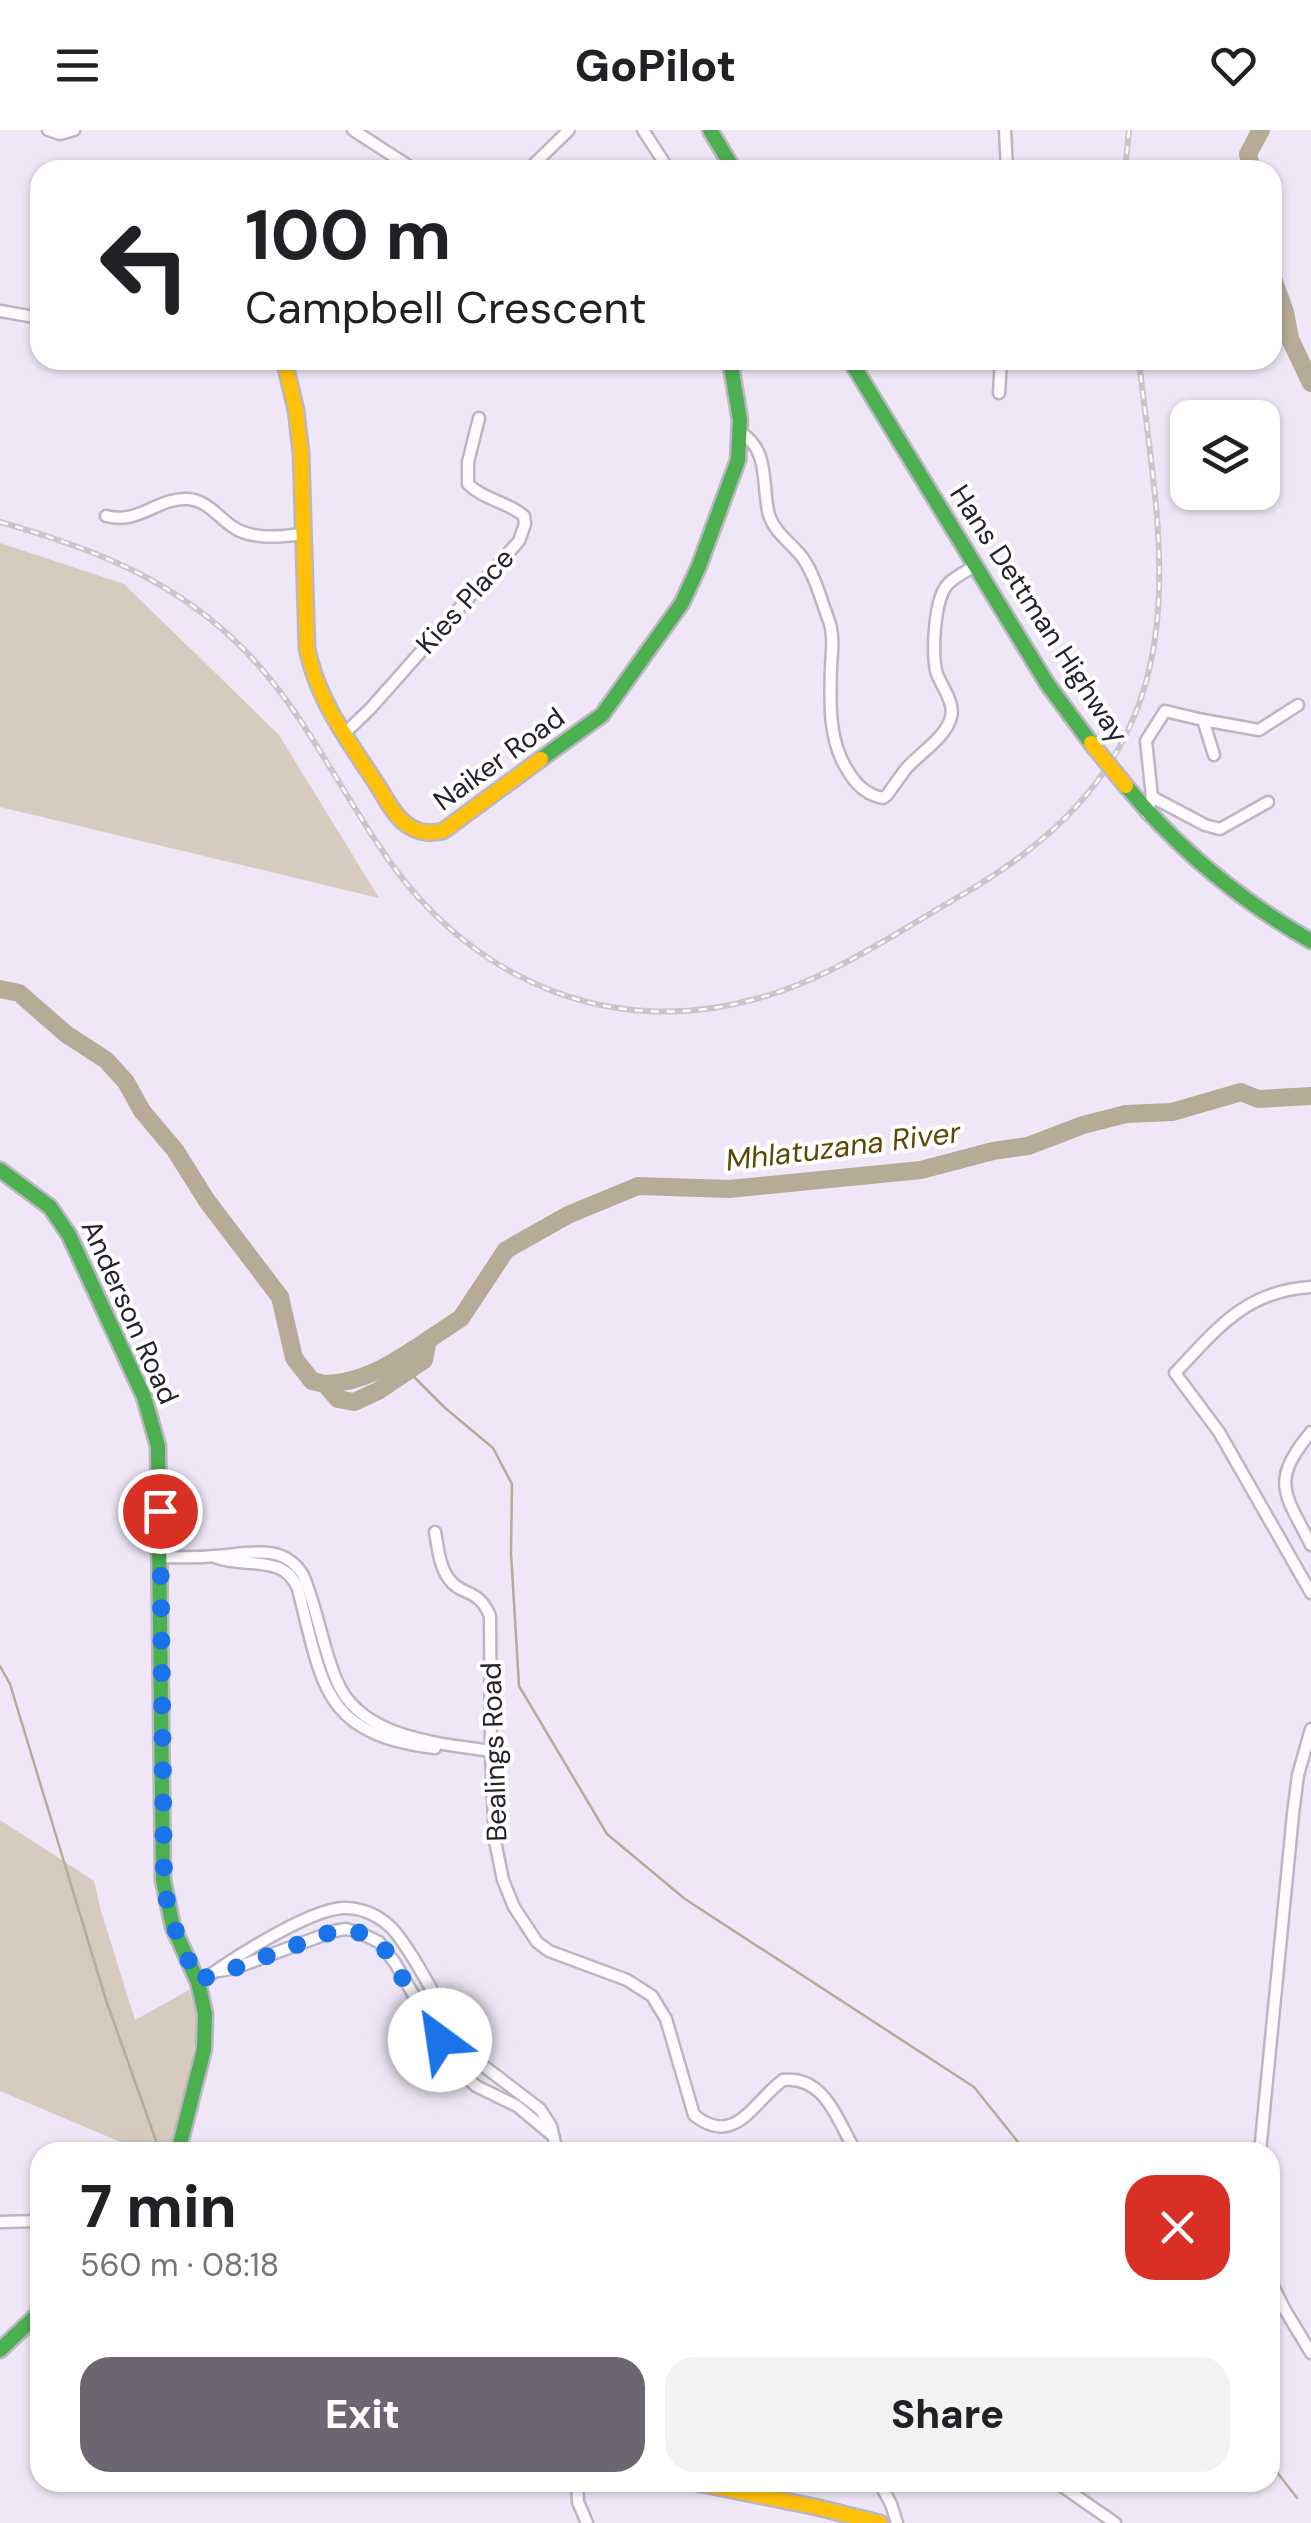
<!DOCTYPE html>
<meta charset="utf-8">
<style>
body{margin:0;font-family:"DM Sans",sans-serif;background:#f2f2f2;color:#202124;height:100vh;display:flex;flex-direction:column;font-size:38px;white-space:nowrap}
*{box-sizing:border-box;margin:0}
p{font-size:32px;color:#757577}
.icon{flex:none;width:55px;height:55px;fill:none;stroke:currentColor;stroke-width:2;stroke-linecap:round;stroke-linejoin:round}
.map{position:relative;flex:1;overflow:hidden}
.side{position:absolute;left:30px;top:2012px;width:1250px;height:350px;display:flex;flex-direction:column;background:#fff;border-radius:30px;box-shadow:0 2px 8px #0004}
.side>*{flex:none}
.guide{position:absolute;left:30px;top:30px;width:1252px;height:210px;border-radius:30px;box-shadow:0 2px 8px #0004;background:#fff;color:#202124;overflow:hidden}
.buttons{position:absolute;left:1170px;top:270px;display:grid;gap:20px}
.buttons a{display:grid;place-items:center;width:110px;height:110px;border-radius:20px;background:#fff;box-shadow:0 2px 8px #0004;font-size:50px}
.pin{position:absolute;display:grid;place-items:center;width:85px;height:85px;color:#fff;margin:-42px;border:5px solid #fff;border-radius:50%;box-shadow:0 2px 10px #0007}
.me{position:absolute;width:110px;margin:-55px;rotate:329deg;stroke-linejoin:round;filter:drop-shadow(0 0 8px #0008)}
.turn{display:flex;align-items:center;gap:35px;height:210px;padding:0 50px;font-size:45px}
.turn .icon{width:130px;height:130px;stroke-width:2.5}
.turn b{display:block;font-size:70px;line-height:85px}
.round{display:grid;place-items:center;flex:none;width:105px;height:105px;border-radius:30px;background:#f2f2f2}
.headline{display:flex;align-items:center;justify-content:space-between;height:170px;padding:0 50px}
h1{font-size:60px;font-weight:800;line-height:75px}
.action{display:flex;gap:20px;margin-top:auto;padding:20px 50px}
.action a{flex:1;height:115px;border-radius:30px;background:#6c6672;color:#fff;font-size:40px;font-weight:800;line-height:115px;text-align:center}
.action a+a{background:#f2f2f2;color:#202124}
header{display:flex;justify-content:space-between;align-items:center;height:130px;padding:0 50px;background:#fff;font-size:45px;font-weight:800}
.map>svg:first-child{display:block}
</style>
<header><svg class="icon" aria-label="menu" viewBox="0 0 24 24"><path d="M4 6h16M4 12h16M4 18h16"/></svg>GoPilot<svg class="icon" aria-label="heart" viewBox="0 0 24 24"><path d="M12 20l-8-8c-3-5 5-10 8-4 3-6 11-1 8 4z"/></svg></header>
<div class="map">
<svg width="1311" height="2393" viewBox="0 0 1311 2393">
<rect width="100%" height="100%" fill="#efe7f7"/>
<g fill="#d6cbbe">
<path d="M0,413L124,454L279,605L379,768L0,677Z"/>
<path d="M0,1690L94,1751L101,1781L135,1890L189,1860L197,1886L196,1908L172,2022H144L0,1961Z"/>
</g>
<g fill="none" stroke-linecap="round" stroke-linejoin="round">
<g stroke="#b6ab97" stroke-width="2.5">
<path d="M408,1241L444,1277L493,1318L512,1354L511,1423L519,1556L607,1704L685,1769L974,1957L1026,2022"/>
<path d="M0,1536L10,1554L106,1870L160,2022"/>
<path d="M1270,2333L1297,2368"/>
</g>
<g stroke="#b6ab97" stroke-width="18">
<path d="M1252,40L1248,24L1261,0"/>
<path d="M1272,146L1285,182L1290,209L1311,253"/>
<path d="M0,859L19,863L66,904L106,930L126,952L142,981L175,1020L207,1071L280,1167L294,1228L312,1251L325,1254L338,1269L354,1272L378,1261L424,1230L428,1210L461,1188L506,1120L568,1085L638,1056L729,1059L921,1040L993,1021L1028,1016L1083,995L1126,984L1172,982L1241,962L1258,969L1311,966"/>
<path d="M325,1254C365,1253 396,1231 428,1210"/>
</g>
<defs>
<g id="street">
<path d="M48,0L60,4L74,0"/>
<path d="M353,0L415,40"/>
<path d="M643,0L669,40"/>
<path d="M1005,0L1007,40"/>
<path d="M528,40L569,0"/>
<path d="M0,181L40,188"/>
<path d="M999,263L1001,230"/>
<path d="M740,302C771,321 761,355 769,385C775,403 791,413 802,427C815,445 821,470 829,491C834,505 832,522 831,537C830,572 828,611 848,641C856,655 867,665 883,668L887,665C893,657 899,648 905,640C918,624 946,608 951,587C955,573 942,557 937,544C931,526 934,466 949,453C956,446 967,441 975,436"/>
<path d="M106,386C139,395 158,367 188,369C207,370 219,388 233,397C252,410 280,407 302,404"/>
<path d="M1203,590L1259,600L1298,575"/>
<path d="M344,604L370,579L519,411L525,394L524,386C508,372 484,370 468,354V332L479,288"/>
<path d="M1152,667L1146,611L1165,581L1203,590L1214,625"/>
<path d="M1147,684L1152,667L1205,695L1220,699L1268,672"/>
<path d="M1311,1157C1245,1161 1217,1199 1175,1243L1219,1302L1311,1463"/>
<path d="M1311,1302C1270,1352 1284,1362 1311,1415"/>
<path d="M435,1402C438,1417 439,1436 449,1449C462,1467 478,1457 490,1486L491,1625L495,1711L503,1750L514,1777L537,1812L549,1821L627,1850L652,1866L666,1889L694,1985C735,2018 753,1972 783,1950C826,1945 838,1993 856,2022"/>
<path d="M159,1427C178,1427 197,1428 215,1426C248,1424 283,1412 303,1445C317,1478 322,1515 336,1549C359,1608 437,1613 491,1621"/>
<path d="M217,1428C246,1438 285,1424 298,1459C323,1556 322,1604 435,1618"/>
<path d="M220,1841L235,1838L334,1801L346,1799L358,1802L379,1812L395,1833L440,1910L462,1943L476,1956L517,1976L553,2006"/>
<path d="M199,1853C230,1830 306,1781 342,1778C363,1777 383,1787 396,1803C424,1839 442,1884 468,1922L477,1931L540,1979L551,1996L557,2022"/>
<path d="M1260,2022L1293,1684L1298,1645L1311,1599"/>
<path d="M0,2092L40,2091"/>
<path d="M1270,2150L1285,2180L1311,2223"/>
<path d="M577,2352L578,2372L587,2393"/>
<path d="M879,2352L891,2374L897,2393"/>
<path d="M1056,2352L1115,2393"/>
</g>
<g id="fast">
<path d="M710,0L734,40"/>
<path d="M850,230L1048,555L1091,613"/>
<path d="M541,629L602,585L682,473L699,436L738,330L740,290L730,230"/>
<path d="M1126,656C1179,720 1239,770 1311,811"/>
<path d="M0,1040L50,1077L69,1105L144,1267L158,1316L163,1750L173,1797L198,1852L205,1884L204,1919L178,2022"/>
<path d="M0,2220L40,2182"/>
</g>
<g id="slow">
<path d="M284,230L296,280L301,323L307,518C317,569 346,607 374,650C384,664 392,684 406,694C418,703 429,704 443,701L541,629"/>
<path d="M692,2352L816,2377L880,2393"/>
</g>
</defs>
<use href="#street" stroke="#bcb6c2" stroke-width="15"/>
<use href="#fast" stroke="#bcb6c2" stroke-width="19"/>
<use href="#slow" stroke="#bcb6c2" stroke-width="19"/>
<use href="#street" stroke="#fdfbfe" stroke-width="10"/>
<use href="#fast" stroke="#4caf50" stroke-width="14"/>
<use href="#slow" stroke="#ffc107" stroke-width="14"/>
<defs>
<g id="rail">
<path d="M1125,40L1129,0"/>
<path d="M0,392C87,417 164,445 232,508C299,570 336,655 388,729C474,852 613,910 759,868C829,849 898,802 960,766C1066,705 1142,626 1156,500C1167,413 1148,317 1139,230"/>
</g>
</defs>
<use href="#rail" stroke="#c8c6ca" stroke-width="6"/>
<use href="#rail" stroke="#fff" stroke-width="2.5" stroke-dasharray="8" stroke-linecap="butt"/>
<defs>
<path id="slow-bridge" d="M1091,613L1126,656"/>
</defs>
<use href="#slow-bridge" stroke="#bcb6c2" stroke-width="19" stroke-linecap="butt"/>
<use href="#slow-bridge" stroke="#ffc107" stroke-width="14"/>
</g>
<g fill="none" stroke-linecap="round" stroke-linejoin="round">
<path stroke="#1a73e8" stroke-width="18" stroke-dasharray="0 32.4" d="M160,1381L164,1750C167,1788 183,1819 199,1852L214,1842L235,1838L334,1801L358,1802L379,1812L386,1821L440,1910"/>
</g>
<g text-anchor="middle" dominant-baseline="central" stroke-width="8" stroke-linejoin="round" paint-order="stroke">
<g font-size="28" fill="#26212b" stroke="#fff">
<text transform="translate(465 471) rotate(-48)">Kies Place</text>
<text transform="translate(1039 484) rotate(57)">Hans Dettman Highway</text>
<text transform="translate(499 629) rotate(-36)">Naiker Road</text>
<text transform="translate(130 1182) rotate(66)">Anderson Road</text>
<text transform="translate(494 1622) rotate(-92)">Bealings Road</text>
</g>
<g font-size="30" font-style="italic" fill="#5b4804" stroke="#fff">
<text transform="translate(843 1016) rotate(-7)">Mhlatuzana River</text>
</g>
</g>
</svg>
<div class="buttons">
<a><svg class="icon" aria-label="layers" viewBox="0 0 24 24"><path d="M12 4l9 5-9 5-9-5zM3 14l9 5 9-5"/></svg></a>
</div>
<div class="pin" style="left:160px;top:1381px;background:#d93025"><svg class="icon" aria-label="arrive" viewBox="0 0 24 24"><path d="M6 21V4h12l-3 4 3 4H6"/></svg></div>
<svg class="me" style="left:440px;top:1910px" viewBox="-20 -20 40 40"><circle r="19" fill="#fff"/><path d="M0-13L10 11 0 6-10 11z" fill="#1a73e8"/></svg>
<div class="guide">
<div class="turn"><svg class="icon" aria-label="left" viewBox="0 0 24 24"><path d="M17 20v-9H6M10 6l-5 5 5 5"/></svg><div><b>100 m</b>Campbell Crescent</div></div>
</div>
<section class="side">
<div class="headline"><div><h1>7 min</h1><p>560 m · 08:18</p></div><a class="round" style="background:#d93025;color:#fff"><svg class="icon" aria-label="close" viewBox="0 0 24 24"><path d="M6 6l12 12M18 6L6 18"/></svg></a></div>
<div class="action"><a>Exit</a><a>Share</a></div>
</section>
</div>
